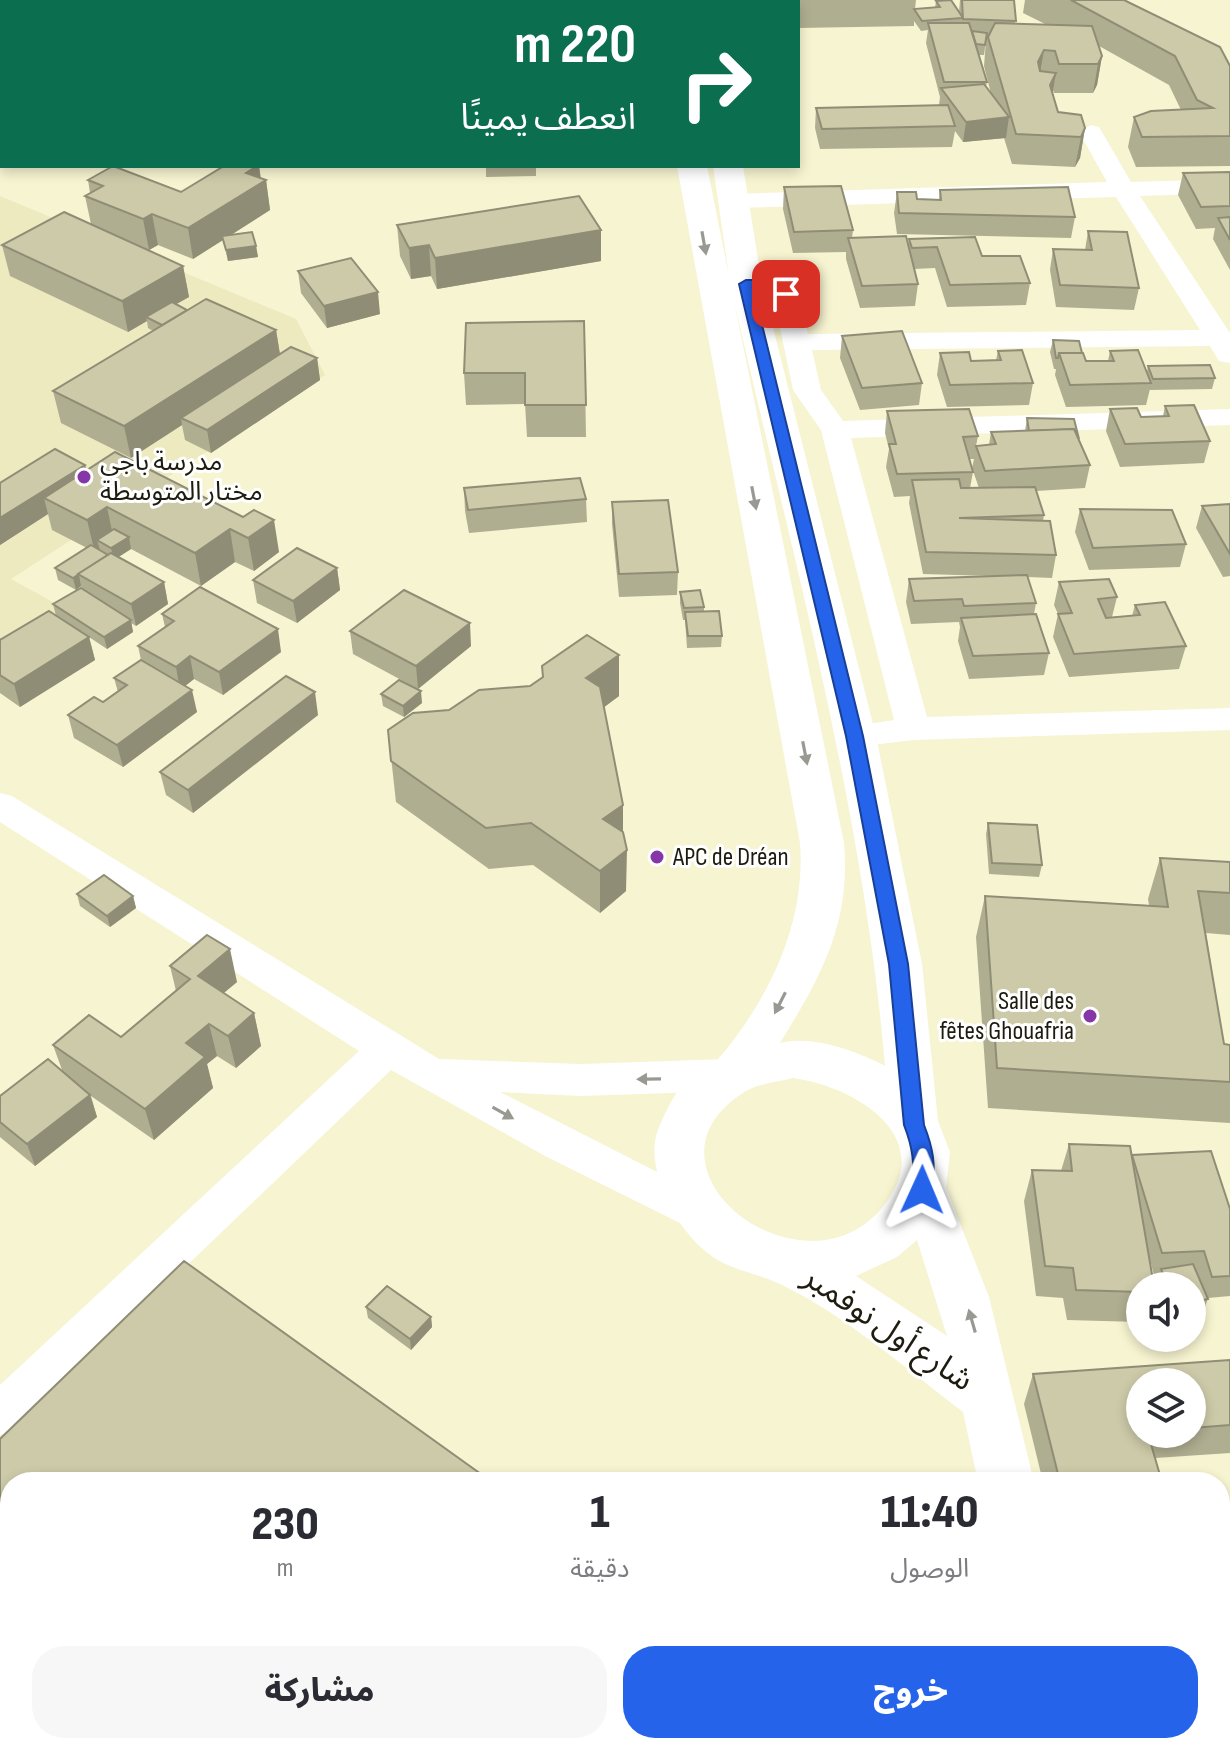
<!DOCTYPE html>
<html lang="ar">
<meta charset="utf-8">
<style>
body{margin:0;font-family:"Sofia Sans Condensed","Noto Sans Arabic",sans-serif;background:#f7f7f7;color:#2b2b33;direction:rtl;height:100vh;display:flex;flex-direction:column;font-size:30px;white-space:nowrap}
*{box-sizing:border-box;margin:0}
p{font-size:26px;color:#7c7c81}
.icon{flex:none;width:44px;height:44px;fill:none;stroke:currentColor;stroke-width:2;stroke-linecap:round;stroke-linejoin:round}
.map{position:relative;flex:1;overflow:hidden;direction:ltr}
.panel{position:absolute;left:0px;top:1472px;width:1230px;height:282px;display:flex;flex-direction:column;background:#fff;border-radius:32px 32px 0 0;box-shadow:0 4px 12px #0003;direction:rtl}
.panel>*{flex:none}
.top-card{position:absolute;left:0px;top:0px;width:800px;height:168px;box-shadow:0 4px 12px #0003;direction:rtl;background:#0b6e4f;color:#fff;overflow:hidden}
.buttons{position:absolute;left:1126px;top:1272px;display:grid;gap:16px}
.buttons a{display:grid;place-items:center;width:80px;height:80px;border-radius:50%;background:#fff;box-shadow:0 4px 12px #0003;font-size:40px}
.pin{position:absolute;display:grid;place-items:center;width:68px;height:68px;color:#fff;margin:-34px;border-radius:16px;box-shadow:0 4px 12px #0006}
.me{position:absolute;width:88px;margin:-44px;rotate:1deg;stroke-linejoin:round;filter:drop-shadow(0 0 6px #0008)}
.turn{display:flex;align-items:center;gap:28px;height:168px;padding:0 32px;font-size:36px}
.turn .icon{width:104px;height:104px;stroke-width:2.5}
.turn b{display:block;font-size:56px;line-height:68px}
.eta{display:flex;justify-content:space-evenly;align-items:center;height:136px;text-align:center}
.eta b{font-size:48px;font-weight:800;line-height:56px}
.primary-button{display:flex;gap:16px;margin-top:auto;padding:16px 32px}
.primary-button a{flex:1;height:92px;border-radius:32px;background:#2563eb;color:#fff;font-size:32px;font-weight:800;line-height:92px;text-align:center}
.primary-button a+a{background:#f7f7f7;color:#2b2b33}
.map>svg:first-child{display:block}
</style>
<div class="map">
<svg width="1230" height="1753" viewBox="0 0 1230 1753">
<rect width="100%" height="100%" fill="#f7f4d1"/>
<path fill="#edeabf" d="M0,196L296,319L325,375L11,579L62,607L0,656Z"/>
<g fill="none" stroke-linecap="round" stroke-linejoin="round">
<g fill="#fff" fill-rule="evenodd">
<path d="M37,0H60L35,2Z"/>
<path d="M2,22V36L0,37V23Z"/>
<path d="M1091,125L1099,127L1131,182L1230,179V193L1140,196L1230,333V363L1219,361L1210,346L812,350L821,390L843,421L1230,409V425L851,438L927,717L1230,708V730L913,740L855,747L843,744L838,736L843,728L894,720L821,430L793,390L773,295L737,290L733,284L737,278L771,276L794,285L808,334L1200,330L1116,197L734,208L722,201L734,194L1107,182L1079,132Z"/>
<path d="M0,793L12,796L439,1059L581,1064L727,1059L741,1064L747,1075L741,1086L727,1091L581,1096L500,1092L716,1202L722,1214L716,1226L701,1232L686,1226L547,1157L391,1070L16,1429L0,1435V1385L359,1051L0,822Z"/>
</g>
<g fill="#fff" fill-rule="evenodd">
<rect x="653" y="0" width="26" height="2"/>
<rect x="685" y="0" width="26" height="2"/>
<path d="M677,166H707L729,276L713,166H743L762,284L876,736L922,964L938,1121L950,1152L946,1188L989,1297L1034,1482H978L963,1412C907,1369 843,1314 780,1284C759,1274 732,1270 713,1257C679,1234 647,1177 656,1136C660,1123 672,1097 681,1087C691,1075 709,1070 719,1058C770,998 806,922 800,843ZM734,301C792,554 863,807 885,1066C856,1051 813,1035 780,1043C821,977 851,923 844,843ZM793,1078C853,1086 938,1135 885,1204C806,1308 622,1167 746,1091C759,1083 779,1082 793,1078ZM917,1240L947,1336L856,1276L897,1257Z"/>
<path d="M1025,1744H1087L1088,1753H1026Z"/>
</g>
<defs>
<path id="rail" d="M99,2L102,0"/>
</defs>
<use href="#rail" stroke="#5f5d49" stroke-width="6"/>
<use href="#rail" stroke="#fff" stroke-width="4" stroke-dasharray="12" stroke-linecap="butt"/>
</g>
<g fill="#b0ae91" fill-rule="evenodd">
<path d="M781,0H916L915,9L935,8L936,1L959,12L960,0H1014L1015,24L1060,25L1045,24L1023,13L1025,0H1124L1230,66V166L1136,167L1128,147L1134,117L1181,110L1169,85L1099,46L1102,56L1097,85L1093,93H1054L1053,90V94L1058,112L1085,128L1080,158L1075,167L1012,164L1004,138L963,142L955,131L952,147L820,149L815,128L816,108L939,105L940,97L926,43L928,30L921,31L914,21V26L798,28V2H782ZM986,40L984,66L991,94L986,87L987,82L979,55H984Z"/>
<path d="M224,166H259L261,178L266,180L270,210L231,235L256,246L258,257L228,261L223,240L193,259L158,245L149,250L183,266L189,297L176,304L187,310L276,330L280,354L317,358L320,380L211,453L185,440L182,425L131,458L61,423L53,391L153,331L148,328L147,321L128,332L10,276L2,245L91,224L85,196L90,193L88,180L181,192Z"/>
<path d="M486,166H536V176L486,177Z"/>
<path d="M1230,172V270L1213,239L1215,228L1196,229L1178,195L1183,173Z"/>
<path d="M784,187L853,230L852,238L908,245L909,239L982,256L1030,283L1026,305L947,307L935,268L914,269L918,284L915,306L860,308L846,259V252L793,253L783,209Z"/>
<path d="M940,190L1075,217L1071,238L897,234L894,213L897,192L917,199L939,200Z"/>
<path d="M397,225L601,230V261L437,289L431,276L411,279L400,256Z"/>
<path d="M1088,231L1139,288L1134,310L1056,307L1050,270L1053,249L1085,250Z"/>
<path d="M298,271L380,314L327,328L301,293Z"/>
<path d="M584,321L586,437H527L525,404L466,405L464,373Z"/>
<path d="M842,336L922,383L919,405L860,410L840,358Z"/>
<path d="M1053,340L1082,353L1086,361H1108L1110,351L1147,372L1148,366L1215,378L1212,389L1150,390V389L1146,405L1066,407L1055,375L1056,369H1054L1050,352Z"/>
<path d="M998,351L1033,383L1029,405L947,407L937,375L940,353L971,361L996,360Z"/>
<path d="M1165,406L1210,441L1204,463L1120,467L1106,431L1110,409L1141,417L1163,416Z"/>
<path d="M887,411L978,436L976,446L989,445L991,432L1025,431L1027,418L1079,439L1090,465L1085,488L1036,491L1044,515L1043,521L1056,555L1052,578L1028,577L1036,603L1034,614L1049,653L1044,675L969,679L958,641L960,627L959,622L911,624L906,602L909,579L992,576L923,574L909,503L910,496L894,497L886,467L889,449L885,433ZM969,459H974L972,468L979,488H970L973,472Z"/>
<path d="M115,452L279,552L254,571L235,562L201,586L131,549L118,557L164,582L168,604L136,626L131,623L133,632L107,649L89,637L95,660L20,707L0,693V638L1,639L56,616L53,604L82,589L81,586L76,590L58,580L55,568L87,548L52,530L48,514L0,545V483L85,465L87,470Z"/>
<path d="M464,488L586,499L587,522L469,533L465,511Z"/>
<path d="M612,502L678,572L677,595L619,597L612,524Z"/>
<path d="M1230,504V576L1223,577L1196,528L1202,506Z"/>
<path d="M1080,509L1186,544L1180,567L1089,570L1075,532Z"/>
<path d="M337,568L340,590L297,623L257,603L253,580Z"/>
<path d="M1059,582L1117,597L1112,617L1132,616L1135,605L1186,646L1179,669L1069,677L1053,637L1058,614L1054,605Z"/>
<path d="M680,592L704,607V611L722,636L721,647L687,648L685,620H683L680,603Z"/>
<path d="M162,614L281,652L223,695L194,679L185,686L197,712L123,767L74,738L68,715L103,702L118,692L114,678L141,660L138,646L165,627Z"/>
<path d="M350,631L471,646L418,689L353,654Z"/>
<path d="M542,666L619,696L604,707L623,805V832L626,891L600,913L533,865L489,869L396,802L388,730L530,686L542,677Z"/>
<path d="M381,694L422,703L404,717L383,706Z"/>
<path d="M318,715L193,813L166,795L160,772Z"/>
<path d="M988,823L1042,865L1039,877L989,874L986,834Z"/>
<path d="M1160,858L1230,862V935L1206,933L1224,1044L1230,1045V1123L988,1108L976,937L985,896L1149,905L1148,899Z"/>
<path d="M77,894L133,896L136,908L110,927L80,906Z"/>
<path d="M170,966L237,982L223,993L254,1013L261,1046L236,1068L217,1056L207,1064L213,1088L154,1140L91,1096L97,1117L35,1166L0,1137V1096L62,1070L53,1045L121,1037L176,991Z"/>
<path d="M1069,1144L1132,1156L1230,1209V1296L1208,1298L1204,1310L1192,1312V1286H1159L1156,1280L1158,1274L1154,1275L1150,1260L1140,1286V1322L1067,1320L1063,1298L1036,1296L1024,1201L1032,1170L1061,1171Z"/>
<path d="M366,1307L431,1317L432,1327L411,1350L368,1318Z"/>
<path d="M1230,1360V1453L1155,1458L1162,1482H1043L1024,1404L1033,1374ZM1192,1382V1434H1140Z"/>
<path d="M1108,1744H1203L1204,1753H1109Z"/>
</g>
<g fill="#908d76">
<path d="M1044,50L1039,79L1038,62Z"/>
<path d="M1102,56L1097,85L1093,93L1098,64Z"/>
<path d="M1056,73L1051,103L1050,85Z"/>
<path d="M1009,117L1006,138L963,142L966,122Z"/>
<path d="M1085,128L1080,158L1075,167L1081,137Z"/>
<path d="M257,166H259L261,183L266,180L270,210L193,259L188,228L246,173Z"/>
<path d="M152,214L158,245L149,250L143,219Z"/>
<path d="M601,230V261L437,289L435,258Z"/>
<path d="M429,245L431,276L411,279L409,248Z"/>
<path d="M256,246L258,257L228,261L226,250Z"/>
<path d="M183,266L189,297L150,319L146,317L147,321L128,332L122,301Z"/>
<path d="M378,292L380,314L327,328L324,306Z"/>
<path d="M276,330L281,361L181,418L182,425L131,458L124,426Z"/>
<path d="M317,358L320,380L211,453L207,430Z"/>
<path d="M85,465L91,487L44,498L48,514L0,545V518Z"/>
<path d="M107,507L114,540H97L100,550L95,553L87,520Z"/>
<path d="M274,520L279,552L254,571L248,538Z"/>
<path d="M230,529L235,562L201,586L195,553Z"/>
<path d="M129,537L131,549L114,560L111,548Z"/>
<path d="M337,568L340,590L297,623L293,601Z"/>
<path d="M79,575L81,586L76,590L73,578Z"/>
<path d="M164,582L168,604L136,626L131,604Z"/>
<path d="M131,620L133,632L107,649L104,637Z"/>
<path d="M470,623L471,646L418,689L416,666Z"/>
<path d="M278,629L281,652L223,695L219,672Z"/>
<path d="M89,637L95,660L20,707L14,684Z"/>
<path d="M619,655V696L587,720L586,678Z"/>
<path d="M190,656L194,679L180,690L176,667Z"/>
<path d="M192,690L197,712L123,767L117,745Z"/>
<path d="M421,691L422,703L404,717L403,706Z"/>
<path d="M315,692L318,715L193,813L188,790Z"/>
<path d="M623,805V846L603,819Z"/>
<path d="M627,850L626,891L600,913V871Z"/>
<path d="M133,896L136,908L110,927L107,916Z"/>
<path d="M230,949L237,982L206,1008L198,976Z"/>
<path d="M254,1013L261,1046L236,1068L228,1036Z"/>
<path d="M209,1024L217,1056L207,1064L213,1088L154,1140L145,1109L186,1043Z"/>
<path d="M90,1095L97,1117L35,1166L27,1144Z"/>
<path d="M431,1317L432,1327L411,1350L410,1339Z"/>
<path d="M726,1744H740L734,1753H720Z"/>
</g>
<g fill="#cdcaa9" stroke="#908d76" stroke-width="2">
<path d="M951,0L963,18L922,21L914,9L940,7L936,1Z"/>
<path d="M962,0H1014L1016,21L963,19Z"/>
<path d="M1071,0H1124L1220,47L1230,66V136L1142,137L1134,117L1151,111L1213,108L1197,100L1175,56Z"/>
<path d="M928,23H969L987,82H944Z"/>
<path d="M995,23L1092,26L1102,56L1098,64H1059L1055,51L1044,50L1038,62L1040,71L1056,73L1050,85L1058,112L1081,115L1085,128L1081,137L1016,134L988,37Z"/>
<path d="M972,31L987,33L985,45L976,44Z"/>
<path d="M984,84L1009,117L966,122L941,88Z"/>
<path d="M948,105L955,126L822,129L816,108Z"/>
<path d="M113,166L181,192L224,166H257L246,173L266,180L188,228L152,214L143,219L85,196L103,186L88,180Z"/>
<path d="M1230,172V206L1201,207L1183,173Z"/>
<path d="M841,186L853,230L794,232L784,187Z"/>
<path d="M1068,187L1075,217L899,213L897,192H916L917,199L941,200L940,190Z"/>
<path d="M579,196L601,230L435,258L429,245L409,248L397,225Z"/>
<path d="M64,212L183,266L122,301L2,245Z"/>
<path d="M1230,217V240L1218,218Z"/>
<path d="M1088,231L1127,232L1139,288L1060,285L1053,249L1092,250Z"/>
<path d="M252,232L256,246L226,250L222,236Z"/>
<path d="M906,236L918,284L862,286L848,238Z"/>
<path d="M975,237L982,256H1020L1030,283L950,285L937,247L912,248L909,239Z"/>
<path d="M351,258L378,292L324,306L298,271Z"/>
<path d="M206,299L276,330L124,426L53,391Z"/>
<path d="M172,302L187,310L162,325L146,317Z"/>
<path d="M584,321L586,405H525V373H464L466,323Z"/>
<path d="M902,331L922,383L862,388L842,336Z"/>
<path d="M1053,340L1079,341L1082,353H1059L1058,358H1056Z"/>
<path d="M291,347L317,358L207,430L181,418Z"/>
<path d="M1022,350L1033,383L950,385L940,353L969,352L971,361L1001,360L998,351Z"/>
<path d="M1138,350L1151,383L1070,385L1059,353H1083L1086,361H1114L1110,351Z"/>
<path d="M1210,365L1215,378L1153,379L1148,366Z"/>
<path d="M1194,405L1210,441L1125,444L1110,409L1137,408L1141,417L1169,416L1165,406Z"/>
<path d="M969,409L978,436L963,437L973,472L897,474L889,444H896L887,411Z"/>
<path d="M1027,418L1074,419L1079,439L1074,429L1029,431Z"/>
<path d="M1074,429L1090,465L985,471L976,446L996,444L991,432Z"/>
<path d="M55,449L85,465L0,518V483Z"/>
<path d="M115,452L243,517L254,510L274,520L248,538L230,529L195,553L107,507L87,520L44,498Z"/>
<path d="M580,478L586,499L468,510L464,488Z"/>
<path d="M959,479L961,488L1035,487L1044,515L959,518L1050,521L1056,555L926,552L912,480Z"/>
<path d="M668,500L678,572L619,574L612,502Z"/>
<path d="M1230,504V554L1202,506Z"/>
<path d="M1080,509L1172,510L1186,544L1093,548Z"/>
<path d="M114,529L129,537L111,548L97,540Z"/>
<path d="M91,545L108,555L73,578L55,568Z"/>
<path d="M297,548L337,568L293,601L253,580Z"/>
<path d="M111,553L164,582L131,604L78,574Z"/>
<path d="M1027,575L1036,603L964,606L962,599L914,601L909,579Z"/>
<path d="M1109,579L1117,597L1098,599L1106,618L1140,615L1135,605L1165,602L1186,646L1074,654L1058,614L1072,613L1059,582Z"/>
<path d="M200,587L278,629L219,672L190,656L176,667L138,646L174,621L162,614Z"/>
<path d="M81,588L131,620L104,637L53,604Z"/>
<path d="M404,590L470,623L416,666L350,631Z"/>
<path d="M700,590L704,607L684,608L680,592Z"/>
<path d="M49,611L89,637L14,684L0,675V640Z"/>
<path d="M719,611L722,636H688L685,612Z"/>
<path d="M1036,614L1049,653L973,656L961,618Z"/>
<path d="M587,635L619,655L586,678L600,687L623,805L603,819L623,832L627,850L600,871L531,823L486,828L391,761L388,730L413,713L449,710L479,690L530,686L543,677L542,666Z"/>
<path d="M141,660L192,690L117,745L68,715L94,697L103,702L127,685L114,678Z"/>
<path d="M286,676L315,692L188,790L160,772Z"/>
<path d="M399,680L421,691L403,706L381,694Z"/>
<path d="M988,823L1037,825L1042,865L992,863Z"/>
<path d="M1160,858L1230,862V893L1198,891L1224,1044L1230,1045V1082L997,1068L985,896L1168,907Z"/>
<path d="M104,875L133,896L107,916L77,894Z"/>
<path d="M207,935L230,949L198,976L254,1013L228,1036L209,1024L186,1043L205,1057L145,1109L53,1045L89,1015L121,1037L190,979L170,966Z"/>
<path d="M48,1059L90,1095L27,1144L0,1122V1096Z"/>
<path d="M1069,1144L1130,1146L1154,1286H1140V1292L1076,1290L1073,1268L1045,1266L1032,1170L1072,1171Z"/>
<path d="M1211,1151L1230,1209V1276L1212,1277L1204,1251L1162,1253L1132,1155Z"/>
<path d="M184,1261L492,1482H10V1744H726L720,1753H0V1439Z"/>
<path d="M1193,1264L1208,1299L1192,1302V1286H1168L1161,1269Z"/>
<path d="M387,1286L431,1317L410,1339L366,1307Z"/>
<path d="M1230,1360V1425L1192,1428V1382H1140V1434H1148L1162,1482H1060L1033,1374Z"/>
<path d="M1119,1744H1203L1204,1753H1120Z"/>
</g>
<defs><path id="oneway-solid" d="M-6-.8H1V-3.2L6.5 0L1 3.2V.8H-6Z" transform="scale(2)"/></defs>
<g fill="#999993">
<use href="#oneway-solid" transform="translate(704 243) rotate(80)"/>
<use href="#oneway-solid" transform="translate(754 498) rotate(79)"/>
<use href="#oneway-solid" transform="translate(805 753) rotate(79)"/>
<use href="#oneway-solid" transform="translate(780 1003) rotate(117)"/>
<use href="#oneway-solid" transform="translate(649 1079) rotate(179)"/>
<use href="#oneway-solid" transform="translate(503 1113) rotate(29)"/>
<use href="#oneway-solid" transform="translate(972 1321) rotate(-106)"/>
</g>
<path fill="#2563eb" stroke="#184099" stroke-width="2" d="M746,280C764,280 782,277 792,294L786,298L770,288H753L863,736L908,964L924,1125C933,1148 936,1165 932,1190L922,1198L912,1190C915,1165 913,1148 904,1125L889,964L846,736L739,284Z"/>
<g fill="#8537a8" stroke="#fff" stroke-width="3">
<circle cx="84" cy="477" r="8"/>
<circle cx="657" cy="857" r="8"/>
<circle cx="1090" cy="1016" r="8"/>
</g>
<g text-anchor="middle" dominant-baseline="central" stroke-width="6" stroke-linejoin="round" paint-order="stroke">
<g font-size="26" fill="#1d1c0f" stroke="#fff" text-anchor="start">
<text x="100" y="462">مدرسة باجي<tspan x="100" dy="30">مختار المتوسطة</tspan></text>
<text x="673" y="857">APC de Dréan</text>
<text x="1074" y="1001" text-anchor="end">Salle des<tspan x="1074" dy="30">fêtes Ghouafria</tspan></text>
</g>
<g font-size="32" fill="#1d1c0f" stroke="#fff">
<text transform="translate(888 1329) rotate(34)">شارع أول نوفمبر</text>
</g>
</g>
</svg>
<div class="buttons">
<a><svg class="icon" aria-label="sound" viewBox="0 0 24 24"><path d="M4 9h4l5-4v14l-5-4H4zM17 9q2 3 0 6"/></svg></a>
<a><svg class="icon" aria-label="layers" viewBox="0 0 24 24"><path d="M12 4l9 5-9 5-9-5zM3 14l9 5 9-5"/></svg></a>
</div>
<div class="pin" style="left:786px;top:294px;background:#d93025"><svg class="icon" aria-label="arrive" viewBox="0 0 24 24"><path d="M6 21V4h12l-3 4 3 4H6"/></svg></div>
<svg class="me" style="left:922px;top:1190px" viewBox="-20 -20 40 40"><path d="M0-17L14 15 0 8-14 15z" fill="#2563eb" stroke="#fff" stroke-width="4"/></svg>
<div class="top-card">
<div class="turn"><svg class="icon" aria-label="right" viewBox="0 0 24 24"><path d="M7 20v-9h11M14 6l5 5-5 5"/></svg><div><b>220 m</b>انعطف يمينًا</div></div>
</div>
<section class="panel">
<div class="eta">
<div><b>11:40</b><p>الوصول</p></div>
<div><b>1</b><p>دقيقة</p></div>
<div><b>230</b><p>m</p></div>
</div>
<div class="primary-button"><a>خروج</a><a>مشاركة</a></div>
</section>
</div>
